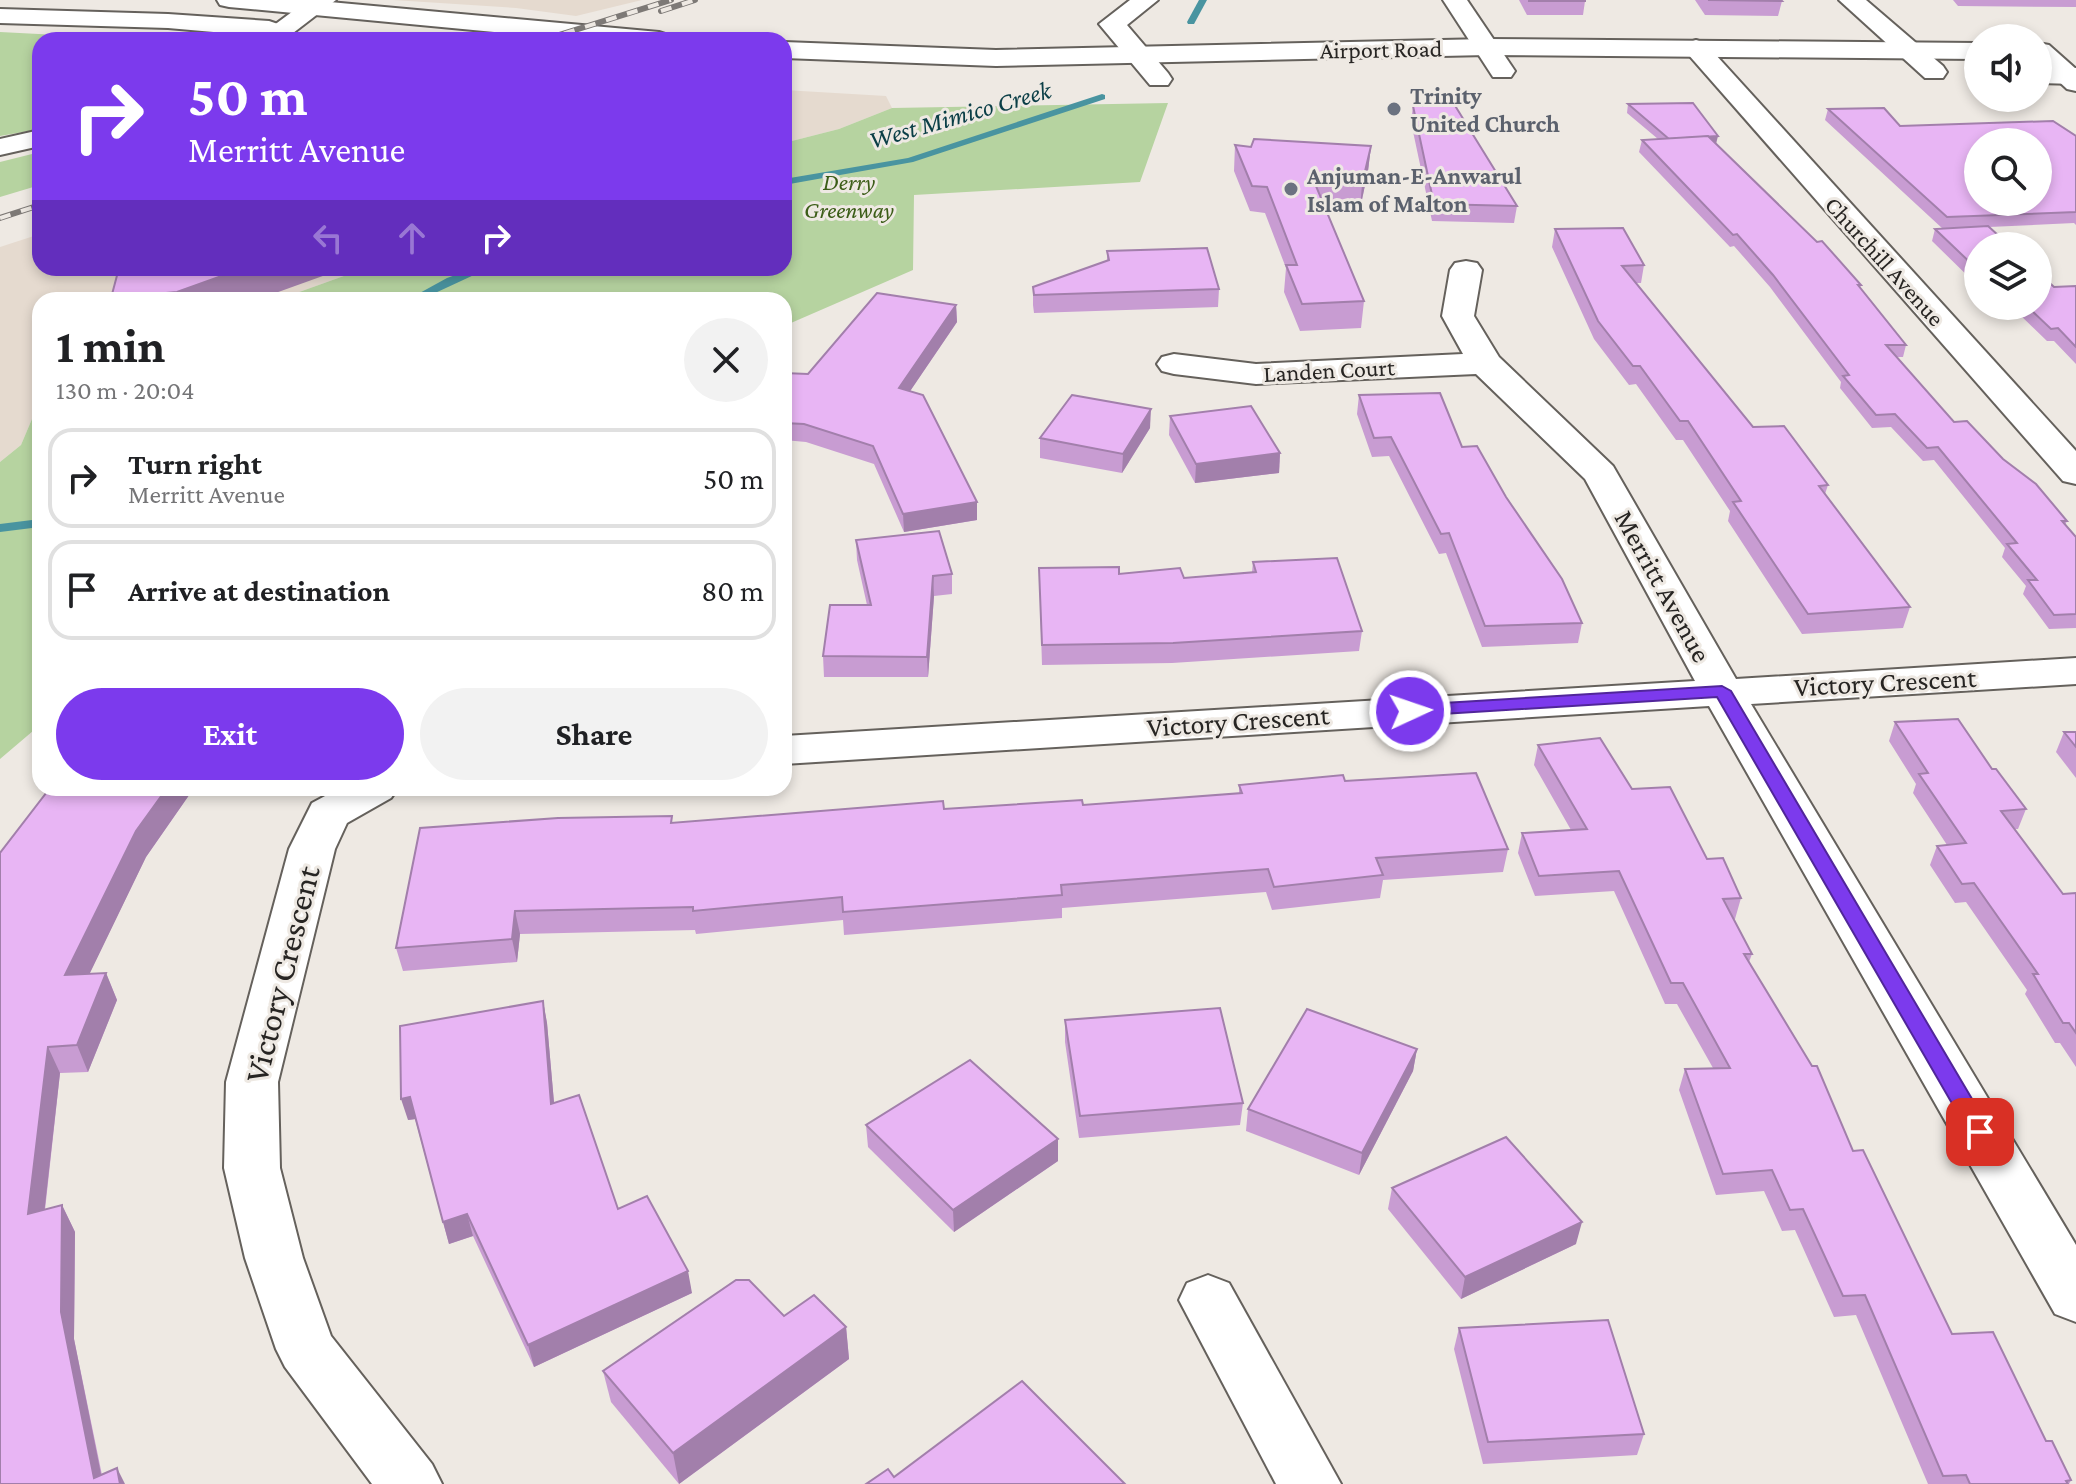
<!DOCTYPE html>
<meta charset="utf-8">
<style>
body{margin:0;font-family:"Crimson Pro",serif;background:#f2f2f2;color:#202124;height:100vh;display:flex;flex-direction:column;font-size:30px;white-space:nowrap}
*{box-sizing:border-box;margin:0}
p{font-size:26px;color:#757577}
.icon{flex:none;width:44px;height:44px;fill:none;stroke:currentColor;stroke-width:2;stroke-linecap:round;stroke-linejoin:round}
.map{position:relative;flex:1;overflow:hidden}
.panel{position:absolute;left:32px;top:292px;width:760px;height:504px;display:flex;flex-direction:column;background:#fff;border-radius:24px;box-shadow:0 4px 12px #0003}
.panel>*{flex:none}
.guide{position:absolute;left:32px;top:32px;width:760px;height:244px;border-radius:24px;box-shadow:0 4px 12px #0003;background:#7c3aed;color:#fff;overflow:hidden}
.controls{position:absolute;left:1964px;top:24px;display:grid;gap:16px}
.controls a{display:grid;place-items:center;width:88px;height:88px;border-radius:50%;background:#fff;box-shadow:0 4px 12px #0003;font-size:40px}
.pin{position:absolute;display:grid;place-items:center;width:68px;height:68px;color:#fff;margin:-34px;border-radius:16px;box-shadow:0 4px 12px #0006}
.me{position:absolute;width:88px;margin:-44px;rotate:87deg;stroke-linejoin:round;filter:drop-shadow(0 0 6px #0008)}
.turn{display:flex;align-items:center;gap:28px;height:168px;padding:0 24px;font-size:36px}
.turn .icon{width:104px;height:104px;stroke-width:2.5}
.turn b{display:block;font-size:56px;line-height:68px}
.lanes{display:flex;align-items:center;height:76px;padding:0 24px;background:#0003;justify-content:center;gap:40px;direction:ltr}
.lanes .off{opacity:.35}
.round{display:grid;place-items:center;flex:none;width:84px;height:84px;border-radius:42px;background:#f2f2f2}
.headline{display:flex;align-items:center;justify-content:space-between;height:136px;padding:0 24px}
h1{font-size:48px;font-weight:700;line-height:60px}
.cta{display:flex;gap:16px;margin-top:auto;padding:16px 24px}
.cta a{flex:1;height:92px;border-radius:48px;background:#7c3aed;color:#fff;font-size:32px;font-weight:700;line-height:92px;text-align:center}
.cta a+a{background:#f2f2f2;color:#202124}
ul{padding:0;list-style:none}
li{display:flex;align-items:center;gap:24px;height:100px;margin:0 16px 12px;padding:0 8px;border:4px solid #e0e0e0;border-radius:24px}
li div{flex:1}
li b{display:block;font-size:30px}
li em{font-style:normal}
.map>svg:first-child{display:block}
</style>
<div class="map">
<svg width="2076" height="1484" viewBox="0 0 2076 1484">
<rect width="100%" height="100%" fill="#eee9e3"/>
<g fill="#e5dacf">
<path d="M393,0H642L576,16L516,8Z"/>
<path d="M784,90L886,96L892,108L839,129L784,143Z"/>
<path d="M40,234V268H366L277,300H40V400L21,445L0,462V247Z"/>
</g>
<g fill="#b6d3a0">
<path d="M0,32L155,40H40V129L0,136Z"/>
<path d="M1168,103L1140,182L914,195L913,270L784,326V300H277L366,268H784V143L839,129L892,108Z"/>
<path d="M40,152V185L0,197V162Z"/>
<path d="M40,400V725L0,759V462L21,445Z"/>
</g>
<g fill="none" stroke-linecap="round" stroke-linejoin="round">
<g fill="#4994a0" fill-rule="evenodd">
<path d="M1199,0H1207L1194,24H1188L1187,22Z"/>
<path d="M1102,94L1105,95V99L913,162L784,185V179L908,158Z"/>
<path d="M475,268H489L420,300H407L447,278Z"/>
<path d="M40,519V527L0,532V524Z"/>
</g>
<defs>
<g id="minor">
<path d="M308,0H336L284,40H254Z"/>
<path d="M1130,0H1158L1127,25L1168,73L1172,79L1168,85H1150L1099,24Z"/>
<path d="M1443,0H1467L1515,71L1511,77H1493Z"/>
<path d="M1839,0H1866L1943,66L1947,72L1943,78H1925Z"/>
<path d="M1696,40L1705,43L2076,451V484L2063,481L1687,53L1683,48L1687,43Z"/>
<path d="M2038,43L2049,45L2076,69V91L2067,89L2038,62Z"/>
<path d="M40,130V146L0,155V139Z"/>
<path d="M1466,261L1477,263L1482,270L1474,316L1499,357L1613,466L1736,679L2076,658V684L1751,704L2076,1245V1322L2055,1314L1709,706L784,764V736L1695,681L1585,479L1476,374L1256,384L1174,374L1162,371L1157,364L1162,357L1174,354L1256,364L1463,354L1442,316L1450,270L1455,263Z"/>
<path d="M340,788H398L391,798L347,823L335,849L278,1082L280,1168L303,1258L331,1336L432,1464L442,1484H372L285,1367L276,1349L245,1258L224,1168L226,1082L289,849L312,803Z"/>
<path d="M1208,1275L1229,1283L1341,1484H1276L1179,1300L1187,1283Z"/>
</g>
<g id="secondary">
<path d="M217,0H308L659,32L668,35L672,40H578L229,7L220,5Z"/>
<path d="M0,9L168,14L269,21L278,24L282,29L278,34L269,37L168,28L0,23Z"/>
<path d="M1487,39L1978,43V59L1487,55L996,66L784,58V42L996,50Z"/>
<path d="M2038,67L2076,68V84L2038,83Z"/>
</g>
</defs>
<use href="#minor" stroke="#65615c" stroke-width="4"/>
<use href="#secondary" stroke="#65615c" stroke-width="4"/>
<use href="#minor" fill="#fff" fill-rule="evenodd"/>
<use href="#secondary" fill="#fff" fill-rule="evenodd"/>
<defs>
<g id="rail">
<path d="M661,11L695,0"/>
<path d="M543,40L671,0"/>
<path d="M0,218L40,205"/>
</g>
</defs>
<use href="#rail" stroke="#7d7976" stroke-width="6"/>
<use href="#rail" stroke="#eee9e3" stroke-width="4" stroke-dasharray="11" stroke-linecap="butt"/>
</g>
<g fill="#c89cd2">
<path d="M1519,0H1585V1L1583,15H1527Z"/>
<path d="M1695,0H1781L1782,1L1778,16L1705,15Z"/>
<path d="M1953,0H2076V7L1958,6Z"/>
<path d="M1628,104L1716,144L1861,285L1860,288L1906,345L1903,357H1897L1954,422L2003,459L2067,521L2065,525L2076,537V628L2049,629L2023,594L2026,586L2002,557L2005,548L1934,460L1923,461L1891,427L1872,428L1840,388L1841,382L1770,287L1734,246L1730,247L1639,152L1642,140L1658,139L1627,113Z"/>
<path d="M1413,106L1517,206L1514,223L1432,221L1411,122Z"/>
<path d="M1828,109L1900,126L2076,136V225L2074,223L1989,227L1978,246V286L1932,241L1935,229H1943L1825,120Z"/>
<path d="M1235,145L1251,147L1371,146L1368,171L1360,209L1324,206L1364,301L1361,328L1300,331L1284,292L1286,268L1265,213L1250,211L1234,171Z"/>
<path d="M1555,229L1644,265L1641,283H1636L1753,427L1828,485L1825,494L1910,607L1903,628L1802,634L1728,521L1730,511L1683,440H1676L1636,384L1629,385L1594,339L1552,247Z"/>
<path d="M1107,251L1219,289L1218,307L1034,313L1033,305V287L1107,261Z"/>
<path d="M2076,286V364L2054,341H2047L2018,313H2006L1999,306H2038L2054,287Z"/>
<path d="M956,305L957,322L910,391L977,520L904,532L874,464L806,442L784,440V373L808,374Z"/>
<path d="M1359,395L1462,447L1506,497L1582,623L1578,643L1482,647L1446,553L1439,554L1389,456L1372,457L1357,414Z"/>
<path d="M1170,416L1280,453L1279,473L1195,483L1169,435Z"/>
<path d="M1150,428L1122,473L1040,458V438Z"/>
<path d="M856,540L952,574V594L934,596L928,677H824L823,656L867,605L857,560Z"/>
<path d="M1253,562L1362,631L1359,651L1172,663L1042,665L1039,568L1184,578L1252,572Z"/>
<path d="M1895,722L1992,769L2026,809L2018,829H2014L2063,894L2076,893V1067L2060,1043H2055L2025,994L2027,990L1966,902L1955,903L1930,865L1937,846L1947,845L1913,793L1916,784L1889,741Z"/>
<path d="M2064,732H2076V778L2056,752Z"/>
<path d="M1538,745L1632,789L1707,859L1741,898L1735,919H1733L1752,954L1749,962L1952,1334L2046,1441L2071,1480L2069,1484H1928L1856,1315L1834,1317L1795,1230L1782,1231L1764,1191L1716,1195L1679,1090L1685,1069L1713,1068L1677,1004H1665L1614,891L1535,896L1518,853L1522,833L1571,830L1534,765Z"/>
<path d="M1345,781L1508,849L1503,872L1383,880L1380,898L1272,910L1266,892L1062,908V918L844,935L843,920L696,934L695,930L520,934L517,962L403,971L396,948L673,823L944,809L1083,805L1239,793V785Z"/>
<path d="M50,788H194L146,857L89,974L106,973L117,1000L88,1072L60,1073L45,1210L62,1205L75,1232L74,1339L102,1475L0,1484Z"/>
<path d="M543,1001L547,1023L554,1103L618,1209L692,1293L534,1367L473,1236L449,1244L415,1119L408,1120Z"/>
<path d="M1065,1020L1243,1103L1240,1125L1079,1138L1065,1042Z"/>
<path d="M1417,1049L1413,1071L1359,1175L1246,1131L1248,1109Z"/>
<path d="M866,1125L1058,1161L954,1232L868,1147Z"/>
<path d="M1392,1188L1576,1244L1461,1299L1388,1209Z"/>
<path d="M784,1316L846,1327L849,1359L679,1484L611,1402L603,1371Z"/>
<path d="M1459,1328L1644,1434L1637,1455L1483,1464L1454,1349Z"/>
</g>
<g fill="#a27fab">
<path d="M1718,136L1716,144L1671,140Z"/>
<path d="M1371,146L1368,171L1360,209L1362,184Z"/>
<path d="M244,268H345L256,300H111V298Z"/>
<path d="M956,305L957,322L900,406L899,388Z"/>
<path d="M1151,409L1150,428L1122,473L1123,454Z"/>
<path d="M1280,453L1279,473L1195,483L1196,464Z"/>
<path d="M977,502V520L904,532L903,514Z"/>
<path d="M933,576L934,596L928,677L927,657Z"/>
<path d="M167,788H194L146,857L76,1002L65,975L136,831Z"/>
<path d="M515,911L520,934L517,962L512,939Z"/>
<path d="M106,973L117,1000L88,1072L77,1045Z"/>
<path d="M543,1001L547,1023L556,1125L551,1104Z"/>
<path d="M48,1047L60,1073L41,1241L28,1214Z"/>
<path d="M1417,1049L1413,1071L1359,1175L1362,1153Z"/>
<path d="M410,1097L416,1119L408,1120L401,1099Z"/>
<path d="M1058,1139V1161L954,1232L953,1210Z"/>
<path d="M62,1205L75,1232L74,1339L103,1484L94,1478L61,1312Z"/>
<path d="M467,1214L473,1236L449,1244L443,1222Z"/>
<path d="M1582,1222L1576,1244L1461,1299L1465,1277Z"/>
<path d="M688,1271L692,1293L534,1367L528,1345Z"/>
<path d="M846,1327L849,1359L679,1484L673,1453Z"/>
<path d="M117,1468L125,1484H120Z"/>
</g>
<g fill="#e8b5f4" stroke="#a27fab" stroke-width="2" fill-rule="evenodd">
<rect x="1529" y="0" width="56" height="1"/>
<path d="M1708,0H1781L1782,1Z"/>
<path d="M1693,103L1718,136L1669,139L1628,104Z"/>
<path d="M1454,104L1517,206L1434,204L1413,106Z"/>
<path d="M1884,108L1900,126L2053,121L2076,136V212L1947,217L1828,109ZM1978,142H2038V202H1978Z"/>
<path d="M1708,136L1817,242L1822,241L1861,285H1858L1906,345H1886L1954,422L1967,421L2003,459L2036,484L2067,521H2062L2076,537V614L2054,615L2028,580H2037L2007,544L2017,543L1938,447L1927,448L1895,414L1876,415L1843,376L1849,375L1773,275L1737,234L1733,235L1642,140Z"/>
<path d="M1254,139L1371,146L1362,184L1313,179L1364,301L1302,304L1286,265H1297L1267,187L1252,186L1235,145L1251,147Z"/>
<path d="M1988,226L2010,246H1978V270L1935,229Z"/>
<path d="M1623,228L1644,265L1622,266L1753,427L1784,426L1828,485L1819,486L1910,607L1808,614L1733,502L1741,501L1688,421H1680L1640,366H1633L1598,321L1555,229Z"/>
<path d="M1207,248L1219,289L1034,295L1033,287L1109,260L1107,251Z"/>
<path d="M119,268H244L177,292L111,298Z"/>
<path d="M2038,272L2054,287L2076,286V347L2058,328L2051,329L2027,306H2038Z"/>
<path d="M877,293L956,305L899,388L923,395L977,502L903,514L873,446L804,424L784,423V373L808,374Z"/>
<path d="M1440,393L1462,447L1477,446L1506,497L1562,579L1582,623L1485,626L1449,533L1441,534L1391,437L1374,438L1359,395Z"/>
<path d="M1072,395L1151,409L1123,454L1040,438Z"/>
<path d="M1251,406L1280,453L1196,464L1170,416Z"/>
<path d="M939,531L952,574L933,576L927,657L823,656L830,605H871L856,540Z"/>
<path d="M1337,558L1362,631L1173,643L1042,645L1039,568L1119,567V574L1180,568L1184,578L1256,572L1253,562Z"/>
<path d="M1958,719L1992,769H1996L2026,809L2001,811L2063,894L2076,893V1033L2069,1023H2063L2033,974H2038L1974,883L1962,884L1937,846L1966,843L1919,774L1928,773L1895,722Z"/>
<path d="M2064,732H2076V747Z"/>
<path d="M1600,738L1632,789L1670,787L1707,859L1723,858L1741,898L1723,899L1752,954H1744L1812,1066H1817L1853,1151L1863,1150L1952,1334L1993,1332L2046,1441H2052L2071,1480L2066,1481L2068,1484H1970L1966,1475L1943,1476L1865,1295L1843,1296L1803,1209L1790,1210L1772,1170L1723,1174L1685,1069L1730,1068L1683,983H1671L1619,871L1539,876L1522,833L1587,829L1538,745Z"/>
<path d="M1476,773L1508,849L1376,858L1383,875L1274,887L1268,869L1061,885L1062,895L843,912L842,897L693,911V907L515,911L512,939L396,948L420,828L558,818L672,816L671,823L943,801L944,809L1082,800L1083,805L1242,793L1239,785L1343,775L1345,781Z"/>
<path d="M50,788H167L136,831L65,975L106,973L77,1045L48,1047L28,1214L62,1205L61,1312L94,1478L117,1468L120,1484H0V853Z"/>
<path d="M543,1001L551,1104L579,1095L618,1209L647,1196L688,1271L528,1345L467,1214L443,1222L410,1097L401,1099L400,1026Z"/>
<path d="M1220,1008L1243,1103L1080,1116L1065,1020Z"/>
<path d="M1307,1009L1417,1049L1362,1153L1248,1109Z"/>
<path d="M970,1060L1058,1139L953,1210L866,1125Z"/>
<path d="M1506,1137L1582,1222L1465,1277L1392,1188Z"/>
<path d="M736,1280H749L784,1316L814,1295L846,1327L673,1453L603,1371Z"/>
<path d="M1608,1320L1644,1434L1488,1442L1459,1328Z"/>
<path d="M1022,1381L1125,1484H866L888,1469L894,1477Z"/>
</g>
<path fill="#7c3aed" stroke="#51269a" stroke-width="2" d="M1722,686L1731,691L1988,1126L1991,1132L1988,1138L1980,1141L1972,1138L1717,697L1410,716L1401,711L1410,705Z"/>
<g fill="#6b7280" stroke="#eee9e3" stroke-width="3">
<circle cx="1394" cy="109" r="8"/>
<circle cx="1291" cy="189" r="8"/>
</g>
<g text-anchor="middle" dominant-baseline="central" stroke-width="6" stroke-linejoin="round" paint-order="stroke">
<g font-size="24" fill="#272523" stroke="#eee9e3">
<text transform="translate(1381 49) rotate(-1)">Airport Road</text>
<text transform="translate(1885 261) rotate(48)">Churchill Avenue</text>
<text transform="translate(1329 370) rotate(-3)">Landen Court</text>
</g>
<g font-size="24" font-weight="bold" fill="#5b616d" stroke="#eee9e3" text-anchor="start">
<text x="1410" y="95">Trinity<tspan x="1410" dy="28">United Church</tspan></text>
<text x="1307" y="175">Anjuman-E-Anwarul<tspan x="1307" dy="28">Islam of Malton</tspan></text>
</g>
<g font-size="24" font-style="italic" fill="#3b5d17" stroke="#eee9e3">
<text x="849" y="181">Derry<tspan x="849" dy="28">Greenway</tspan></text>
</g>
<g font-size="26" font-style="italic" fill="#0a3e46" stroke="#eee9e3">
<text transform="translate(960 115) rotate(-16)">West Mimico Creek</text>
</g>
<g font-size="28" fill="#272523" stroke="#eee9e3">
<text transform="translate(1663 586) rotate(61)">Merritt Avenue</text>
<text transform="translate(1885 682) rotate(-3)">Victory Crescent</text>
<text transform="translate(1238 721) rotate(-4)">Victory Crescent</text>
</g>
<g font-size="34" fill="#272523" stroke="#eee9e3">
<text transform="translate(282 974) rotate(-76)">Victory Crescent</text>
</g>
</g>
</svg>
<div class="controls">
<a><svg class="icon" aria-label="sound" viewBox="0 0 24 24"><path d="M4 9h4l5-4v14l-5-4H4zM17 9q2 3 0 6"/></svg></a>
<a><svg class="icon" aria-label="search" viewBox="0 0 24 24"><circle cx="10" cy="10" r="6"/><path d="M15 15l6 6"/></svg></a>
<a><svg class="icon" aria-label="layers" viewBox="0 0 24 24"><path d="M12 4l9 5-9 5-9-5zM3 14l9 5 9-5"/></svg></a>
</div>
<div class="pin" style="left:1980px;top:1132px;background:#d93025"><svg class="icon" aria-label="arrive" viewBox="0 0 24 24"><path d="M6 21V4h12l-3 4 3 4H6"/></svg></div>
<svg class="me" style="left:1410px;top:711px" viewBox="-20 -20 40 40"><circle r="17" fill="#7c3aed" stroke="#fff" stroke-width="3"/><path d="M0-11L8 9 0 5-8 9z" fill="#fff"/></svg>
<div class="guide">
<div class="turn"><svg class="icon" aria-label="right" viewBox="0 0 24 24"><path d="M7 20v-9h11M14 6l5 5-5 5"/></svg><div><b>50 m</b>Merritt Avenue</div></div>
<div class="lanes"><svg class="icon off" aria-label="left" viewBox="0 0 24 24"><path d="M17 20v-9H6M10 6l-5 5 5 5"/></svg><svg class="icon off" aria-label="ahead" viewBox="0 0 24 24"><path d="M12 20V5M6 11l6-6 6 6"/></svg><svg class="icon" aria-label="right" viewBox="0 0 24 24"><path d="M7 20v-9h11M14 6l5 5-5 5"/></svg></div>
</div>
<section class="panel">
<div class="headline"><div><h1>1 min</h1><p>130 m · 20:04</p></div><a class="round"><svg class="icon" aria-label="close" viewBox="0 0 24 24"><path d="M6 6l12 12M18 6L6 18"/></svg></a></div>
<ul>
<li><svg class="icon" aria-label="right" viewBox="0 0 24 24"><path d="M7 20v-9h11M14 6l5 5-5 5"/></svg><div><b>Turn right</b><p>Merritt Avenue</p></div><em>50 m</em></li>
<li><svg class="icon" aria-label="arrive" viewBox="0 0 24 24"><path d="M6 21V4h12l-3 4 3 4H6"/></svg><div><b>Arrive at destination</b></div><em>80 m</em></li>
</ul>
<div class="cta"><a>Exit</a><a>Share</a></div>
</section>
</div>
